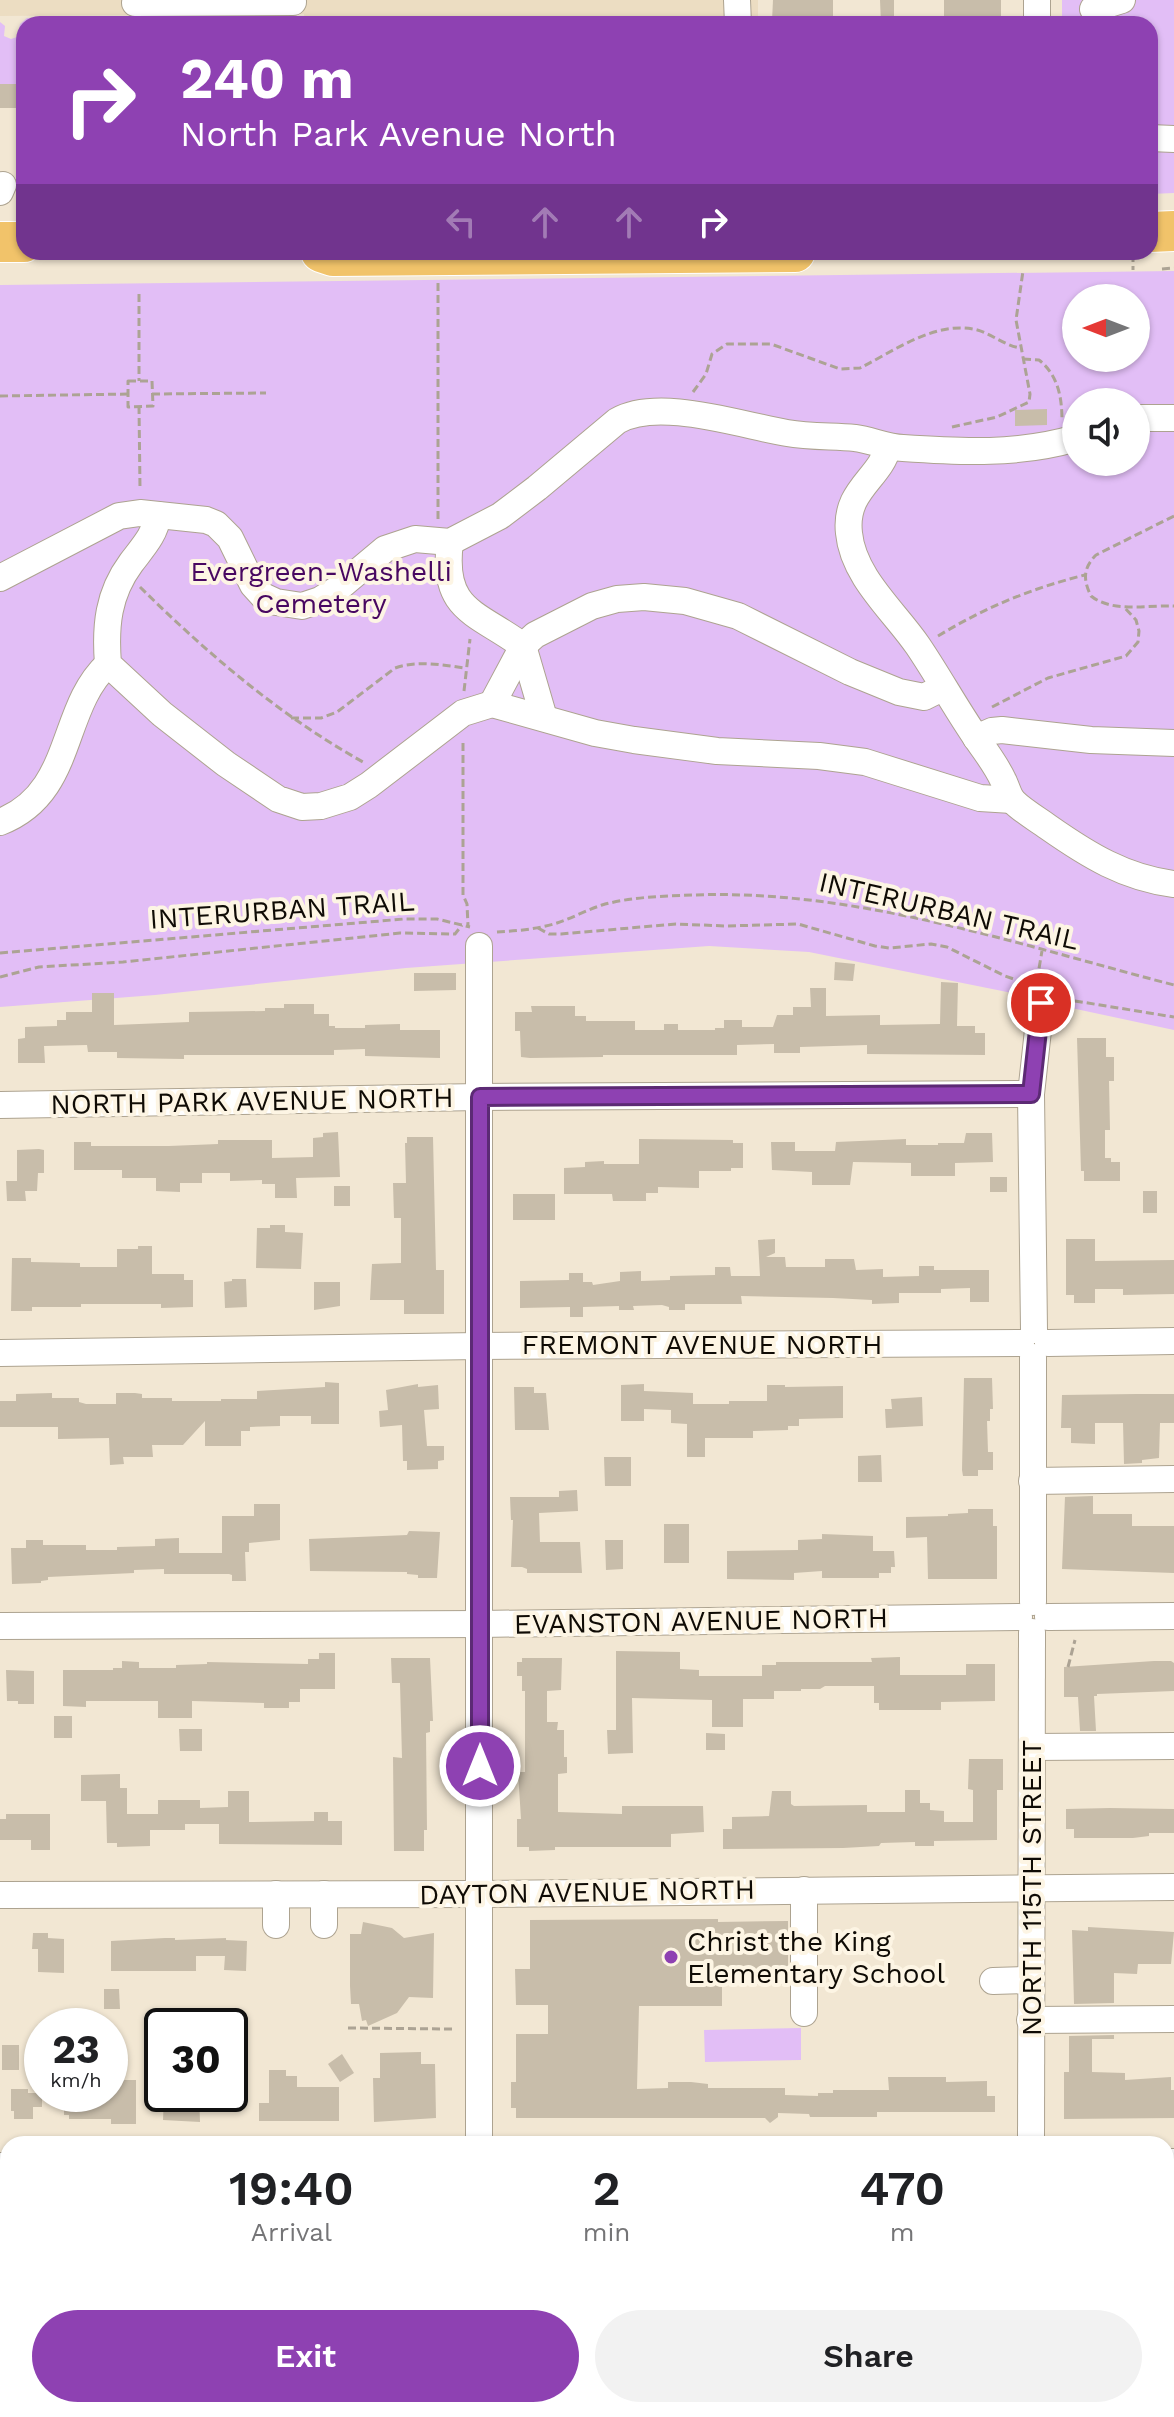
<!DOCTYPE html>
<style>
body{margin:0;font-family:"Work Sans",sans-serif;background:#f2f2f2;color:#202124;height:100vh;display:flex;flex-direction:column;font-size:30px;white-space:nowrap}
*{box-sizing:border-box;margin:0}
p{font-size:26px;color:#757577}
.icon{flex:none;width:44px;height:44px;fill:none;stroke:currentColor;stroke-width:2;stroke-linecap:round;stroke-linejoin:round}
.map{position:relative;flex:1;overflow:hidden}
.side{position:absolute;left:0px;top:2136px;width:1174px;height:282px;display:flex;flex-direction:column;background:#fff;border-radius:24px 24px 0 0;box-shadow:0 2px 6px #0004}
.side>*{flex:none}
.guide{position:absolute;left:16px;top:16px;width:1142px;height:244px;border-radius:24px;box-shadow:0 2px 6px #0004;background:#8e41b2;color:#fff;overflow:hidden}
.needle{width:52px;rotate:270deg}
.buttons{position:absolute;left:1062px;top:284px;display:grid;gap:16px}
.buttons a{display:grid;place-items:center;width:88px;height:88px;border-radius:50%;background:#fff;box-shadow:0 2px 6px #0004;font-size:40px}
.speed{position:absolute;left:24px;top:2008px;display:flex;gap:16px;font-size:40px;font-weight:700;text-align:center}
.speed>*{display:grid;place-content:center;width:104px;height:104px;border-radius:50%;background:#fff;box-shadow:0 2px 6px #0004;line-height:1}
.speed small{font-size:20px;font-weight:400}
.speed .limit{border:4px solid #111;border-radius:12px;background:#fff;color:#111}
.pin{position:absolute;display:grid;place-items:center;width:68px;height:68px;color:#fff;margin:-34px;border:4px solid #fff;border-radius:50%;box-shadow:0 2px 8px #0007}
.me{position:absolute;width:88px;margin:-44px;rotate:0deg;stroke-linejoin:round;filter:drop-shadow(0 0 6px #0008)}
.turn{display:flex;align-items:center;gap:28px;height:168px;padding:0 32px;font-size:36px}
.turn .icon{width:104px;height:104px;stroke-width:2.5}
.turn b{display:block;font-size:56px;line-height:68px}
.lanes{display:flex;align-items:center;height:76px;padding:0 32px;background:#0003;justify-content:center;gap:40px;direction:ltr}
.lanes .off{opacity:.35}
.eta{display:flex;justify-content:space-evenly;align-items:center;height:136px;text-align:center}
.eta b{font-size:48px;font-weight:600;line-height:56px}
.action{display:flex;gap:16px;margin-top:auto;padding:16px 32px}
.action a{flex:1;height:92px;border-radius:48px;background:#8e41b2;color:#fff;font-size:32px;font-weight:600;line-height:92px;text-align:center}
.action a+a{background:#f2f2f2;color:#202124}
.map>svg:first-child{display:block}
</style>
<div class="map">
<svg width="1174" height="2417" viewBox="0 0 1174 2417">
<rect width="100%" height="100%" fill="#f2e7d3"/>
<path fill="#ecddc2" d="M0,0H758V24H305L304,14L0,16Z"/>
<g fill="#e2bef6" fill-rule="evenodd">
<path d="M1062,0H1174V193L1150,194V24H1062Z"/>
<path d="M159,17H188L206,21L226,17L244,21L263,19L273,24H98L101,21C117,24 141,18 159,17Z"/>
<path d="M27,18L86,20L94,24H24V84H0V22L5,26L4,36L11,39L17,37L20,24Z"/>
<path d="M1174,271V1030L1076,1009L1017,1001V994L809,952L709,946L406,968L155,995L0,1007V285ZM1076,298H1136V358H1076ZM1076,402H1136V462H1076Z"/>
<path d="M801,2028V2060L705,2062L704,2030Z"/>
</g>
<g fill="#c8bdaa">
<path d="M773,0H833V22L772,21Z"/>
<path d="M880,0H894V24H881Z"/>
<rect x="944" y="0" width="57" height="24"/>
<rect x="0" y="84" width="24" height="24"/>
<path d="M1047,409V425L1015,426V410Z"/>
<path d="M835,962L855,964L853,981L834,980Z"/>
<path d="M414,973H456V990L414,991Z"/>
<path d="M941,982L958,983L957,1026H975V1033H985V1055L867,1054V1045L800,1047V1053H774V1044L737,1045V1055H603V1057L530,1058L521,1057L520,1031H515V1012H532L531,1006H575V1016H586V1021H635V1030H664V1024H678V1030H715V1028H724V1020H742V1027H773L777,1015H793V1007H811L810,988H826V1016L880,1015V1025L940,1024Z"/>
<path d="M92,993H114V1025L189,1022V1012L265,1011V1008H284V1004H314V1014H329V1026H335V1028H365V1025L400,1024V1030H440V1058L365,1056V1049L334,1050V1055H184V1059L117,1058V1052H88L87,1045L44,1046L45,1063H18V1039L25,1038V1027L57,1026V1020H66V1012H92Z"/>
<path d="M1077,1038H1106V1057H1114V1081H1109L1110,1130H1105V1158H1111V1162H1120V1181H1084V1171H1081Z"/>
<path d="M338,1132L340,1177L296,1178L297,1198H275V1184H262V1180L230,1181V1173H202V1183H180V1192L156,1191V1178H122V1170H74V1142H91V1146H169L218,1144V1140H272V1158L313,1157V1138L323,1137V1133Z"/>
<path d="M966,1133H992L993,1162L955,1163V1176H911V1163L853,1162L850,1185H812V1172L772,1170L771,1142H795V1151H835L836,1142L906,1139V1145H938V1143H964Z"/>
<path d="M407,1137H433L436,1270H444V1314H404V1300H370L372,1264L401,1263V1218H394L393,1183H406L405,1143H407Z"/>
<path d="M639,1139L733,1140V1143H743V1168H731V1171H699V1188L658,1187V1193H646V1201H613L612,1194H564V1168L585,1167V1162L604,1161V1164H639Z"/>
<path d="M39,1149L44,1150V1173H38L37,1191H25L26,1201H7L6,1181H17V1150Z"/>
<rect x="990" y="1177" width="17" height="15"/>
<rect x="334" y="1186" width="16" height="20"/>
<rect x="1143" y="1191" width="14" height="22"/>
<rect x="513" y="1194" width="42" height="26"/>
<path d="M270,1225H285V1232L303,1233L301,1269L256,1268L257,1228H270Z"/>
<path d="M775,1239V1253L766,1257H785L786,1267H825V1259H854L856,1270L883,1269V1277L919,1276V1266H934V1270H989V1302H970V1288L941,1289V1293H899V1303L872,1304V1300L833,1298L741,1296L742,1304H685V1310H669V1307L662,1305L633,1306L634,1310H619V1306L583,1307V1317H570V1307L520,1308V1281L569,1280V1273H583V1282H592L593,1285L620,1281V1272L641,1271V1281L670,1280V1276L715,1275V1267H730L731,1276H760L758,1240Z"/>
<path d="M1066,1239H1095V1261L1174,1260V1294L1123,1295V1289H1095V1303H1074V1295H1066Z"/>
<path d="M138,1246H152V1274H184V1280H193V1307L161,1308V1304H81V1307H32V1311H11L12,1258H31V1262L80,1263V1267H117V1249H138Z"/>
<path d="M232,1279H246L247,1307L225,1308L224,1282L232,1281Z"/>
<path d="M314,1282H340V1306L314,1310Z"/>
<path d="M964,1378H992L993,1409H990V1421H987L988,1452H993V1470H978V1476H963L962,1470Z"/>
<path d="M325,1382L339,1383V1424H311V1416H280V1426L250,1427V1431H241V1446H205V1421L183,1445H152L153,1457H123L124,1464L110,1465L109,1438L58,1439V1427H0V1401H16V1394L52,1393V1398H79V1402L86,1404H116V1393H135L142,1394V1398H172V1401H221V1399H257V1391L325,1387Z"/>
<path d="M418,1384V1387L438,1385L439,1409L424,1410L427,1446H444V1460L438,1461V1469L407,1470V1461H403L402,1425L380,1427L379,1411L388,1410L386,1390Z"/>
<path d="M644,1384V1391L693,1393V1404H729V1401H767V1385H785V1387L843,1386V1418L799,1419V1426H788V1430L753,1431V1438H705V1457H687V1424L671,1423V1410L644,1409V1421H621V1385Z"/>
<path d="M514,1387H534V1393H546L549,1430H515Z"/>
<path d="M1136,1394H1174V1423H1160L1159,1458L1142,1460V1463L1124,1464L1123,1423H1095V1444L1071,1443V1428H1061L1062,1395Z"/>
<path d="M922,1397L923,1426L886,1428L885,1409H892L891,1399Z"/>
<path d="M881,1455L882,1482H858V1456Z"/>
<path d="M604,1457H631V1486H605Z"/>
<path d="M577,1490L578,1511L539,1513L540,1542H580L582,1573H527V1569L522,1567H511L513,1520H511L510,1497H559V1491Z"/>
<path d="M1093,1496V1514H1132V1526H1174V1573L1062,1569L1065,1497Z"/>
<path d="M254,1504H280V1540L249,1543V1552H245L246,1581H232V1575L229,1574H164V1569L134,1570V1573L48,1577V1580L41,1581V1583L12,1584L11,1548H26V1540H43V1545H86V1550H117V1547L155,1546V1539L179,1538V1553H222V1516H254Z"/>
<path d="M968,1509H993V1526H997V1579H928L927,1537L906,1538V1517L948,1516V1514L968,1513Z"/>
<rect x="664" y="1524" width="25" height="39"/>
<path d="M409,1531L440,1532L437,1578H418V1575L407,1574V1572L310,1571L309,1539L407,1535Z"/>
<path d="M822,1534L873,1536V1551H894L895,1567H891V1573H879V1578H822V1571L794,1573V1580L727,1579V1551L798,1550V1540L822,1539Z"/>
<path d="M605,1540H623V1569L606,1570Z"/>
<path d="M616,1651L680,1652V1669L699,1670V1676H762V1665H776V1662H872L871,1658L900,1657V1675H966V1664H995V1701L941,1702V1710H879V1703H874V1686H825L820,1689H801V1691H774V1699H743V1727H712V1700L632,1698L633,1753L608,1754L607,1730H616Z"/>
<path d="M319,1653H335V1689H300V1702H289V1708H264V1703L192,1701V1718H158V1701H86V1707L63,1706V1670H113V1668H122V1661L139,1662V1668H176V1665L207,1664V1662L308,1664V1659H319Z"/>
<path d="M391,1658H430L433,1721H430V1732L426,1733L427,1830H424V1851H394L393,1757L402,1758L400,1683H392Z"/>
<path d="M522,1658H562L561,1690L547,1691V1722H558L557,1730H564V1757H567V1773L558,1774V1812L622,1814V1806H703L704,1832L671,1834V1847H555V1850L529,1851V1847H517V1819H521L518,1772H525V1691H522V1676H517V1662H522Z"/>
<path d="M1154,1661H1171L1174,1663V1691L1097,1694V1696H1094L1096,1731H1080L1078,1697H1064V1667Z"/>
<path d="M6,1670L34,1671V1704H18V1701H7Z"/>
<rect x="54" y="1716" width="18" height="22"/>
<path d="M179,1729H202V1751H180Z"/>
<path d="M706,1733L725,1734V1750H706Z"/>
<path d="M969,1759H1003V1790H997V1840L934,1841V1846H915V1842L881,1843L879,1846L843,1848L723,1849V1829H732V1817L769,1816L772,1791H791V1804L794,1806L867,1805V1812H905V1790H920V1803H930V1810L944,1811V1822H973V1790L968,1789Z"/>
<path d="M120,1774V1788H127V1814H158V1800H200V1808L228,1807V1791H249V1822L314,1821V1812H328V1821H342V1845L219,1844V1824H185V1830H150V1846L117,1847V1843H107L106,1801H81V1775Z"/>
<path d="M1110,1808L1174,1809V1833H1149V1836L1133,1838H1074V1829H1066V1809Z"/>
<path d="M6,1814H50V1850H31V1840H0V1819H6Z"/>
<path d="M718,1919V1922L788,1921V1985H722V2006H639L637,2089L668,2088V2082H691L708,2084V2088H785V2095L818,2096V2093H833V2090H889L888,2077H946V2082L987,2081V2096H995V2112H877V2117H810L809,2114L778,2113V2117L770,2123L765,2118H516V2108H511V2082H516V2034H548V2005H516L515,1969H530V1920Z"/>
<path d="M363,1922L392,1928L404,1938L434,1933L433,1998L409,1997L397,2013L368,2026L366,2020L362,2021L359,2004H351L350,1986V1934H361Z"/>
<path d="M1088,1927L1174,1932L1171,1964H1138L1137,1974L1114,1973V2003L1074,2004L1072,1930L1088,1931Z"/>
<path d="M33,1933H48V1938L64,1939V1973L38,1972V1949H32Z"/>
<path d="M165,1938H175V1940L226,1938V1940L247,1941L246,1971L224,1970L225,1956H196V1971H111V1941Z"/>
<path d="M104,1989H119L120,2009H104Z"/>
<path d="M1114,2035V2039H1092V2072L1125,2073V2080L1171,2077V2090H1174V2118L1064,2119V2072H1069V2036Z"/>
<rect x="2" y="2045" width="17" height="25"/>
<path d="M421,2052V2064H435L436,2118L374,2122L373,2078H380V2053Z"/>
<path d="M342,2054L354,2073L340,2082L328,2064Z"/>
<path d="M269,2070H286V2076H297V2087H339V2121H259V2103H269Z"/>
<path d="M110,2080H136V2124H111V2119H69V2115H64V2094H110Z"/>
<path d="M11,2089H28V2093H42V2107H33V2119H14V2111H11Z"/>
<path d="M177,2094H199L200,2122L163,2120L164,2097L177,2098Z"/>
</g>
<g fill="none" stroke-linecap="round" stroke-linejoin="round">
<defs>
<g id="minor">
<path d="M737,0L738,24"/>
<path d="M135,3L293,2"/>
<path d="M1093,9L1122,0"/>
<path d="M1037,24V0"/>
<path d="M1150,138L1174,139"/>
<path d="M0,192L3,185"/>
<path d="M1136,418H1174"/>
<path d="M888,447C880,479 844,490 849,533C853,577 895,612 918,646C941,680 960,716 984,749C991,759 998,769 1003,780C1007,787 1008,796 1014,802C1023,811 1037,819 1048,827C1088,855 1125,878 1174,884"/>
<path d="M158,515C155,535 143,547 131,563C108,594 105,626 108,664L162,714L226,764L278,799L302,807L321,806L350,797L369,785L463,713L492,704L595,733L634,740L717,751L819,756L865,762L980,798L1012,800"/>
<path d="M450,542C441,611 477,612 523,646L544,718"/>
<path d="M0,578L119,516L140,513L206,520L216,524L230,538L253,585L263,596L276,602L302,606L320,600L336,590L385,549L415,539L450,542L500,516L537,488L617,421C658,397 740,425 787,433C809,437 832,436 855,438C871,440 886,447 903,448C961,452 1019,455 1076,438"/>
<path d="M492,704L523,646L535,635L592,606L617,599L644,597L685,601L738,616L850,672L899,692L924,697L942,688"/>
<path d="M976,738L992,731L1002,730L1091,740L1174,743"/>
<path d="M0,822C75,793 59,709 108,664"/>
<path d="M479,946V2144"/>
<path d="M0,1105L480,1097L1031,1094"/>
<path d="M1034,1330L1031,1094L1041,1003"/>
<path d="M1048,1343L1174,1341"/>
<path d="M0,1353L479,1346L1021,1343"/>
<path d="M1033,1357V1602"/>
<path d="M1032,1481L1174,1479"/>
<path d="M1048,1617L1174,1616"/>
<path d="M0,1626L481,1624L1019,1617"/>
<path d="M1032,1747L1174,1746"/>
<path d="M276,1894V1925"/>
<path d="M324,1894V1925"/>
<path d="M0,1895L479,1894L1174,1887"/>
<path d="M993,1981L1030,1980"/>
<path d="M804,2013V1890"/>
<path d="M1030,2020L1174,2019"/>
<path d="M1031,2144L1032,1632"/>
<path d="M1166,2162H1174"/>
<path d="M0,2166H8"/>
<path d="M197,2410V2417"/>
<path d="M651,2410V2417"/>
<path d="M750,2410V2417"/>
<path d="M477,2417V2410"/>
<path d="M1032,2417V2410"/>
</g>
<g id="highway">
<path d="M1150,232L1174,231"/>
<path d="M0,242H24"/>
<path d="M321,252L333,256L795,252"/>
</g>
</defs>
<use href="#minor" stroke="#ada390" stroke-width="28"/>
<use href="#highway" stroke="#fff" stroke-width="42"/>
<g stroke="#aca394" stroke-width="3" stroke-dasharray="8 4" stroke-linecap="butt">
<path d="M1133,254V270"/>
<path d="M1162,269L1174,268"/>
<path d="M438,283V519"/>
<path d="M139,294V381"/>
<path d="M1023,359L1039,360C1058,375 1062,397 1062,421"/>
<path d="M128,381H152L153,406L128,407Z"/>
<path d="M693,392L706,374L712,354L727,344H771L840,369L860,368C894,351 933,322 973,329C990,332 1004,346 1021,348"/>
<path d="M152,394L266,393"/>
<path d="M0,396L128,394"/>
<path d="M139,406L140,489"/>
<path d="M952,427L997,417L1029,402L1030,394L1016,320L1023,271"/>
<path d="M1174,516L1096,555C1083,568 1083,580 1091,596C1112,613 1148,605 1174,606"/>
<path d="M140,587C208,654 279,715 363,762"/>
<path d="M938,636C984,608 1032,588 1085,575"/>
<path d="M464,691L470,639"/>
<path d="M992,707L1048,678L1126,656L1138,642L1139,631L1136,620L1124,607"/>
<path d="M291,718H321L337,712L395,668C418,660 442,665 465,668"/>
<path d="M463,743V895L467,904L468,926"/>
<path d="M538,928L549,934H561L676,924L726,926L798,924L875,946L889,948L931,944L947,947L1005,976L1031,985"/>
<path d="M497,932C517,931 538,929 557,923C572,918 587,910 602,905C630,897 663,896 693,895C857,889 1016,944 1174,985"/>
<path d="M0,953L404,919H437L470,927"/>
<path d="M0,977L39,967L123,962L400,933L455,934L462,925"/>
<path d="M1037,980L1042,951"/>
<path d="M1063,999L1174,1017"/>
<path d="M1068,1667L1075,1640"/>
<path d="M348,2028L452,2029"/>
<path d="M507,2411L511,2413L631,2412"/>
<path d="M1054,2411L1094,2410"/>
<path d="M674,2412L727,2411"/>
<path d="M813,2412L905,2410"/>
</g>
<use href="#minor" stroke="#fff" stroke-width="26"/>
<use href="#highway" stroke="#f1c36a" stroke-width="40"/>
</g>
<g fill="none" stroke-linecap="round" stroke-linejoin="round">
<defs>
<path id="route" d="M480,1766V1097L1031,1094L1041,1003"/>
</defs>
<use href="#route" stroke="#5c2a74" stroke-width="20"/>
<use href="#route" stroke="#8e41b2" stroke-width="14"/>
</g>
<circle fill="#8e41b2" stroke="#fdf5e4" stroke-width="3" cx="671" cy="1957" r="8"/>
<g text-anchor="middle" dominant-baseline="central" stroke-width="8" stroke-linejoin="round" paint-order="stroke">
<g font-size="28" fill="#480761" stroke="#fdf5e4">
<text x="321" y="571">Evergreen-Washelli<tspan x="321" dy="32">Cemetery</tspan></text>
</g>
<g font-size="28" fill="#0f0b05" stroke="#fdf5e4">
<text transform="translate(282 910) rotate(-4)">INTERURBAN TRAIL</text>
<text transform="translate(949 911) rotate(13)">INTERURBAN TRAIL</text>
<text transform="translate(252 1101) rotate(-1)">NORTH PARK AVENUE NORTH</text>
<text x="702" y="1344">FREMONT AVENUE NORTH</text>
<text transform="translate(701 1621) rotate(-1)">EVANSTON AVENUE NORTH</text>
<text transform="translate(1031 1888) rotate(-90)">NORTH 115TH STREET</text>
<text transform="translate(587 1892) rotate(-1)">DAYTON AVENUE NORTH</text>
</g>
<g font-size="28" fill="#0f0b05" stroke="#fdf5e4" text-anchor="start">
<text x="687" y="1941">Christ the King<tspan x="687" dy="32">Elementary School</tspan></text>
</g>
</g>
</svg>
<div class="buttons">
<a><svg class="needle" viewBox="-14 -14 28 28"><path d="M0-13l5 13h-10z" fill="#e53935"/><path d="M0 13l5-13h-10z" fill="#757577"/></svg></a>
<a><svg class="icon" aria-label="sound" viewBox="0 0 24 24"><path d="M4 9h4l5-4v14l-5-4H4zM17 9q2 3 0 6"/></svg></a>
</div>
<div class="speed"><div>23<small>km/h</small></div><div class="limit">30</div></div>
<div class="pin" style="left:1041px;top:1003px;background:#d93025"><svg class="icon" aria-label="arrive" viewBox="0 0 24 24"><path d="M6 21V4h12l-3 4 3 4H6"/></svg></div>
<svg class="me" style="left:480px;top:1766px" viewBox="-20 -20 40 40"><circle r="17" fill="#8e41b2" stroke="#fff" stroke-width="3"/><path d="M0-11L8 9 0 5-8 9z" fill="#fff"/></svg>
<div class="guide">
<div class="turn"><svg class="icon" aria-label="right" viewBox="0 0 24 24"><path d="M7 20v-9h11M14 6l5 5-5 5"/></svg><div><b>240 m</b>North Park Avenue North</div></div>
<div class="lanes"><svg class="icon off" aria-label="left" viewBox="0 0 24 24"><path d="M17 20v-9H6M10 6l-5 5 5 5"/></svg><svg class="icon off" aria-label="ahead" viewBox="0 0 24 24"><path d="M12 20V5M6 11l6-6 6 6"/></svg><svg class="icon off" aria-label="ahead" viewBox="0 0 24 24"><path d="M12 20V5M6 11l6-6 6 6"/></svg><svg class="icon" aria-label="right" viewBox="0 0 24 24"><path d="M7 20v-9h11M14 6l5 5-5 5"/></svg></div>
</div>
<section class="side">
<div class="eta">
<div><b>19:40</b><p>Arrival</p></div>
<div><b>2</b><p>min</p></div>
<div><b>470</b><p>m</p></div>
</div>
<div class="action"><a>Exit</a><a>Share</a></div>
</section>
</div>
